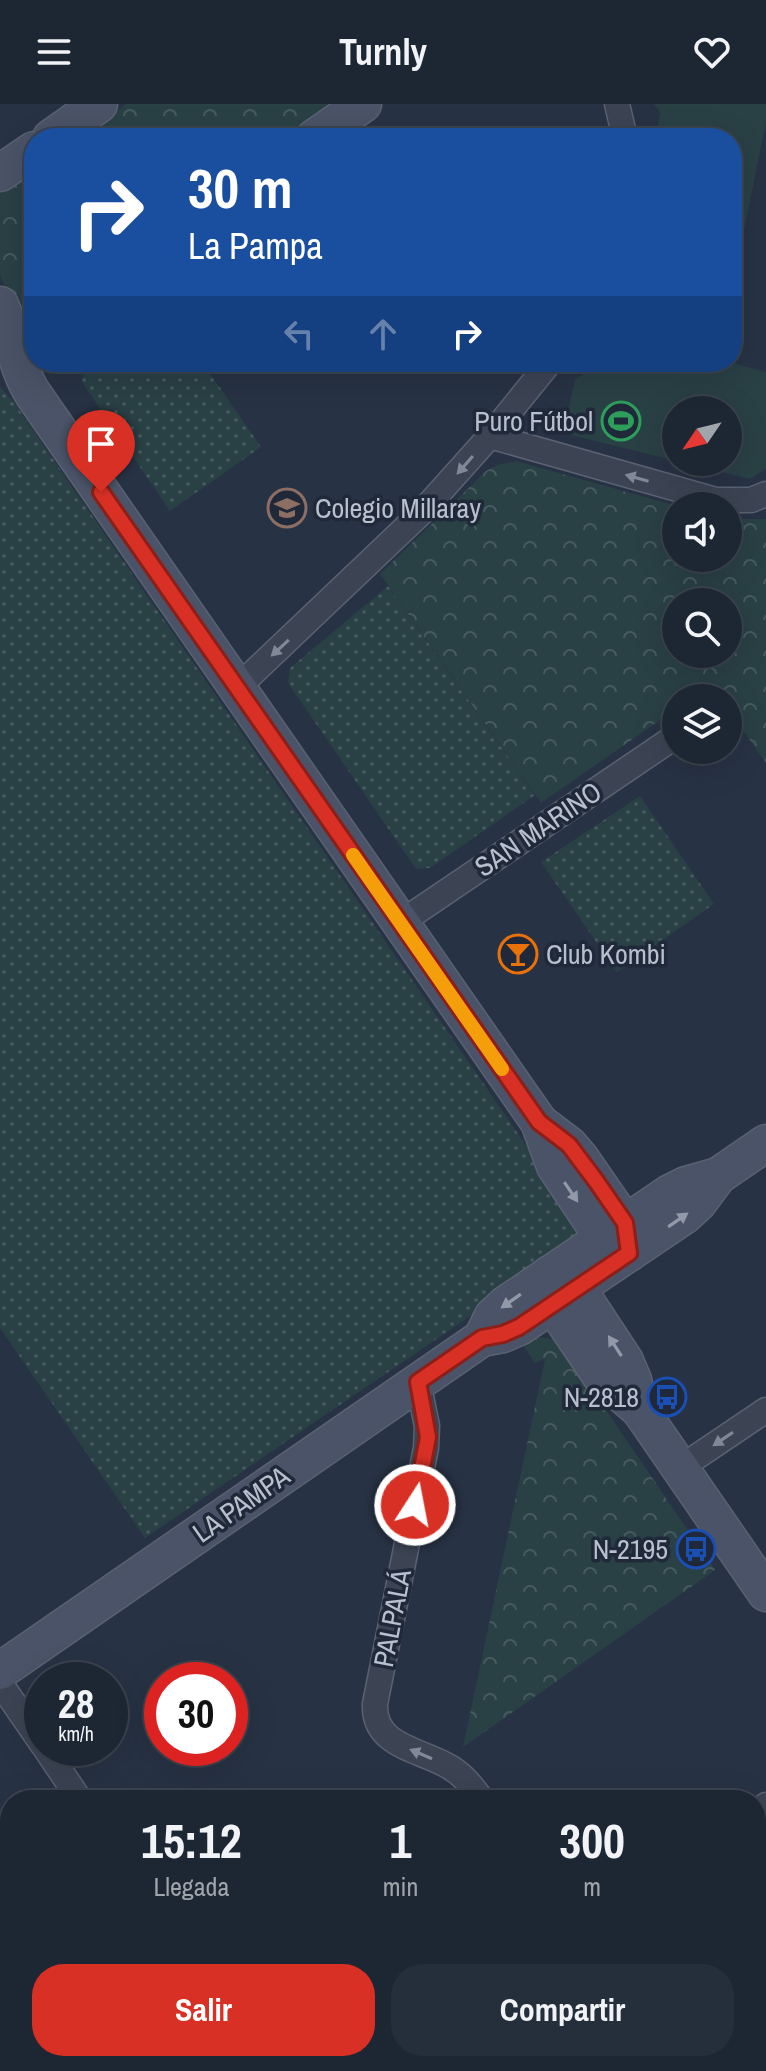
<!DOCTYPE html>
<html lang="es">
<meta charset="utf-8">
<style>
body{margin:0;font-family:"Archivo Narrow",sans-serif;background:#252e3b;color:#f1f3f6;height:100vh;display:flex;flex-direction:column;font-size:30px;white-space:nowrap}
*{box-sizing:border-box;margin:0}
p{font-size:26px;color:#a0a5ac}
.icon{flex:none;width:44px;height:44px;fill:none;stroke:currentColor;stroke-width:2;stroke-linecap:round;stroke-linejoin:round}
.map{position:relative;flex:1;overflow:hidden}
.details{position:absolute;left:0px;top:1686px;width:766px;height:282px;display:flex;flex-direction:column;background:#1d2633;border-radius:32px 32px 0 0;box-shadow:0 8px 32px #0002,0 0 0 2px #3b434e}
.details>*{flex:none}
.guide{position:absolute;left:24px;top:24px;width:718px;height:244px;border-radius:32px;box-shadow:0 8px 32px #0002,0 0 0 2px #3b434e;background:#1a4fa0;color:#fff;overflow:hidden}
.needle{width:52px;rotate:235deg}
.controls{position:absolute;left:662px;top:292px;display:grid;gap:16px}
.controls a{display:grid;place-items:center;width:80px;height:80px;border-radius:50%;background:#1d2633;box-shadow:0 8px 32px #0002,0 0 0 2px #3b434e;font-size:40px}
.speed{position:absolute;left:24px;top:1558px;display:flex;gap:16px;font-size:40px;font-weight:700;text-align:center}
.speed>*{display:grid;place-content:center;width:104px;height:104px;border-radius:50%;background:#1d2633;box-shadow:0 8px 32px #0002,0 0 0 2px #3b434e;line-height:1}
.speed small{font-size:20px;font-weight:400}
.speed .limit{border:12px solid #d22;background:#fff;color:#111}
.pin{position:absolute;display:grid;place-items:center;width:68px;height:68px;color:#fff;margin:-82px -34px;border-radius:50% 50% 50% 0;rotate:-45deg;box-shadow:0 0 8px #0007}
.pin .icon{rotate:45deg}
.me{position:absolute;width:88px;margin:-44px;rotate:11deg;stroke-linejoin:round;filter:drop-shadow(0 0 6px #0008)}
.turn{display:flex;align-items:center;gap:28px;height:168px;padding:0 32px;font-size:36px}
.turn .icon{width:104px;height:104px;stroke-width:2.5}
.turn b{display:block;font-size:56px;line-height:68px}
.lanes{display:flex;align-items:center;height:76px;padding:0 32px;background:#0003;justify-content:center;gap:40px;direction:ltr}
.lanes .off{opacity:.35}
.eta{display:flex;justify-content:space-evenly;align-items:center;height:136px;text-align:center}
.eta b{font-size:48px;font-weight:800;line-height:56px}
.button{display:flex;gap:16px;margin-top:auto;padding:16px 32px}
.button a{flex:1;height:92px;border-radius:32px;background:#d93025;color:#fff;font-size:32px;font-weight:800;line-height:92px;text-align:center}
.button a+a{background:#252e3b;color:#f1f3f6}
header{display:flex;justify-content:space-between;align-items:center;height:104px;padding:0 32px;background:#1d2633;font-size:36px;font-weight:800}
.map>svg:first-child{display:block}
</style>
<header><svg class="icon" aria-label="menu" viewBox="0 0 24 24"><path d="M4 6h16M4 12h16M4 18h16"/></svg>Turnly<svg class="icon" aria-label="heart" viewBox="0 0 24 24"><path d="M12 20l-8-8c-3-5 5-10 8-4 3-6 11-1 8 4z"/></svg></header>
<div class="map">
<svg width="766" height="1967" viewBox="0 0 766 1967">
<defs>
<pattern id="grass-dots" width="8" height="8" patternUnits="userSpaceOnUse" patternTransform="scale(2)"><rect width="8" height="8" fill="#294045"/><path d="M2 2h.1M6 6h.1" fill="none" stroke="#465a5f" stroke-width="1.8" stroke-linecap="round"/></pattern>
<pattern id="park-crowns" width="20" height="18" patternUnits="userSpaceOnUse" patternTransform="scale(2)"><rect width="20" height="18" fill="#294045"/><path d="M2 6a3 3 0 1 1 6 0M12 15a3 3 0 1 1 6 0" fill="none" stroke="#465a5f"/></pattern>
</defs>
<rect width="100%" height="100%" fill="#273244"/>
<g fill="url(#grass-dots)">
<path d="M86,258H202L261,343L170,407L82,278Z"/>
<path d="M0,283L13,297L572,1108L578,1129L567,1146L145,1434L0,1224Z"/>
<path d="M388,482L535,691L430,764L416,765L288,579L290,564Z"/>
<path d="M640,692L714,800L617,868L541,758Z"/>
</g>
<g fill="url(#park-crowns)" fill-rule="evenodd">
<path d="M126,0H338L289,34H77Z"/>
<path d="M34,63V204C20,204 3,184 0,170C0,153 0,107 0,87Z"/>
<path d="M516,357L677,402L676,454H728V415H766V659L728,605V594H721L711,581L692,594H676V605L541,699L380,470L486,367L497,361ZM676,498H728V550H676Z"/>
<path d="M533,1232L553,1235L563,1243L715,1466L463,1643L545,1255L535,1259L521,1239Z"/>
</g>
<g fill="#294045">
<path d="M654,0H766V18L732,186V34H656L660,8Z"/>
<path d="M605,258H729L766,268V365L750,375L680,358H728V306H676V357L563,329L575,275Z"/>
</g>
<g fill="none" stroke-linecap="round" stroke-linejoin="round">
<defs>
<g id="street">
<path d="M617,0L625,34"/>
<path d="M490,332L716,396H751L766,390"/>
<path d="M237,584L421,409L490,332L550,258"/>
<path d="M400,819L676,632"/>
<path d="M418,1278L427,1322L426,1344L375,1600C373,1641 417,1645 446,1661C462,1669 472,1682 482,1696"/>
<path d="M680,1364L766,1306"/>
<path d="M0,1579L42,1640"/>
<path d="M45,1644L80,1696"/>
<path d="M756,1708L766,1701"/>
<path d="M259,1958L266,1967"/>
<path d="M663,1958L669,1967"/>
<path d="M381,1967L394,1958"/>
</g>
<g id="secondary">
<path d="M51,34L99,0"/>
<path d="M314,34L363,0"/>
<path d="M0,69L34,46"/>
<path d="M0,201C14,230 15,262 33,290L539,1018L555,1062L603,1134L629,1149"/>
<path d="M540,1019L569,1041L581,1055L625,1119L628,1143"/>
<path d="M550,1170L553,1201L601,1272L640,1306L766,1489"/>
<path d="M556,1173L577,1184L625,1257L633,1276L640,1306"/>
<path d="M482,1234L493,1212L505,1201L670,1089L686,1081L718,1072L766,1039"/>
<path d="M0,1567L482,1234L503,1230L519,1223L685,1111L698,1099L718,1072"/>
</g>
</defs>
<use href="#street" stroke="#5a6271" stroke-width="27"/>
<use href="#secondary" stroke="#5a6271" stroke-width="39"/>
<use href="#street" stroke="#3c4454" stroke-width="24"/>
<use href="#secondary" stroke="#4a5367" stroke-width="36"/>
</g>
<defs><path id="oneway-solid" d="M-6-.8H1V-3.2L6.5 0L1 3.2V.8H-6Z" transform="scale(2)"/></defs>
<g fill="#818897">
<use href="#oneway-solid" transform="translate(465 361) rotate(131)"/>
<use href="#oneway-solid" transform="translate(637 374) rotate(-164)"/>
<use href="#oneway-solid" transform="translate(280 544) rotate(137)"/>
<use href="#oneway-solid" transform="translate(723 1335) rotate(146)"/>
<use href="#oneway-solid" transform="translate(421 1650) rotate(-157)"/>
</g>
<g fill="#929aa9">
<use href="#oneway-solid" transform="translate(571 1088) rotate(56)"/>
<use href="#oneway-solid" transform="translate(678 1116) rotate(-35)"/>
<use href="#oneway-solid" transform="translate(511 1197) rotate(145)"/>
<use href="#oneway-solid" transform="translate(615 1242) rotate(-123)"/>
</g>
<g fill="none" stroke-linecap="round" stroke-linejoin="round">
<defs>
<path id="route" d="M101,388L539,1018L569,1041L596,1077L625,1119L629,1149L519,1223L503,1230L482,1234L418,1278L428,1333L415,1401"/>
</defs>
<use href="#route" stroke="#8d1f18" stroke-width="20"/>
<use href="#route" stroke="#d93025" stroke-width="14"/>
<path stroke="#f59e0b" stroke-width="14" d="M353,751L502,965"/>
</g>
<defs>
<symbol id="stadium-ring" viewBox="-11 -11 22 22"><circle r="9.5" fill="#202939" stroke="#2e9e5b" stroke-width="1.5"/><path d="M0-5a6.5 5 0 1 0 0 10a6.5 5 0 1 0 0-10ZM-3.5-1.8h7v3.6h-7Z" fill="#2e9e5b"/></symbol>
<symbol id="school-ring" viewBox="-11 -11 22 22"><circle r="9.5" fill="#202939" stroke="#8d6e63" stroke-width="1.5"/><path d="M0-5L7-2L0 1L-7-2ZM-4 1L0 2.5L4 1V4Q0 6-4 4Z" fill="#8d6e63"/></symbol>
<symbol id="bar-ring" viewBox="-11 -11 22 22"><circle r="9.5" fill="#202939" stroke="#e8710a" stroke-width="1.5"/><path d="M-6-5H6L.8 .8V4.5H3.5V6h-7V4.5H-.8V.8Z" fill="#e8710a"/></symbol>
<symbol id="bus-ring" viewBox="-11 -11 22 22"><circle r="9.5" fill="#202939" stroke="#1a4fb4" stroke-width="1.5"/><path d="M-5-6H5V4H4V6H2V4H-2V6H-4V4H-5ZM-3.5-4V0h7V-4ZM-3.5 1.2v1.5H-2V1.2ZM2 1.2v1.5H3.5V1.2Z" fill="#1a4fb4"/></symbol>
</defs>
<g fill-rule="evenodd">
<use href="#stadium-ring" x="599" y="295" width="44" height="44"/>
<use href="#school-ring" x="265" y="382" width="44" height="44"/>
<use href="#bar-ring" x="496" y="828" width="44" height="44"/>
<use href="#bus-ring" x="645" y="1271" width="44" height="44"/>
<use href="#bus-ring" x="674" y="1423" width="44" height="44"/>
</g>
<g text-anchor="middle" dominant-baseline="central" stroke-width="7" stroke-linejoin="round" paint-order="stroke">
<g font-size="28" fill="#b9c0cd" stroke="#202939" text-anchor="end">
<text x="593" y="317">Puro Fútbol</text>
<text x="315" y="404" text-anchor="start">Colegio Millaray</text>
<text x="546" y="850" text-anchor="start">Club Kombi</text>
<text x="639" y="1293">N-2818</text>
<text x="668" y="1445">N-2195</text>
</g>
<g font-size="28" fill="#b9c0cd" stroke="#202939">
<text transform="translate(538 725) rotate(-34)">SAN MARINO</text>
<text transform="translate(241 1400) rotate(-35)">LA PAMPA</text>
<text transform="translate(392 1514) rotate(-79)">PALPALÁ</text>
</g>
</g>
</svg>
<div class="controls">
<a><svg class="needle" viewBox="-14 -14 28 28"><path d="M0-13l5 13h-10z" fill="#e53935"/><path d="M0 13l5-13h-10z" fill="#a0a5ac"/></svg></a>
<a><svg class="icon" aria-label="sound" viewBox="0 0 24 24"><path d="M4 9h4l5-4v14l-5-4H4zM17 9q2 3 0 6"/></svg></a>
<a><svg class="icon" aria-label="search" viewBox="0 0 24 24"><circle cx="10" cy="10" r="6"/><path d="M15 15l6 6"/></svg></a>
<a><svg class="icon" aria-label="layers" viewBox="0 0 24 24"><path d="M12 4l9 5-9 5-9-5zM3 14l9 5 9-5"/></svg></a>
</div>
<div class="speed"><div>28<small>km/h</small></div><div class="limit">30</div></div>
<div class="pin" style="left:101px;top:388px;background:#d93025"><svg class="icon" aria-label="arrive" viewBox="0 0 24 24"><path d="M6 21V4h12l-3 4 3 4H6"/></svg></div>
<svg class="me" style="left:415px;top:1401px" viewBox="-20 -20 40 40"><circle r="17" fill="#d93025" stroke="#fff" stroke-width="3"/><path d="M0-11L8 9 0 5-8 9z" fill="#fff"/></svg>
<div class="guide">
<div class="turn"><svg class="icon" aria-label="right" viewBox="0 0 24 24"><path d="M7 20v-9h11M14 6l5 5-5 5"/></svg><div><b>30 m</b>La Pampa</div></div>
<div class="lanes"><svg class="icon off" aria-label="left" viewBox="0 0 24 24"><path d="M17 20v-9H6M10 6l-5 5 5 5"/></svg><svg class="icon off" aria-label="ahead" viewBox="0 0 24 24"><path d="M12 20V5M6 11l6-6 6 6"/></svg><svg class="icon" aria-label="right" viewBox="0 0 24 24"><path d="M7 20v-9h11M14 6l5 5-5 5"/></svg></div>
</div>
<section class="details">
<div class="eta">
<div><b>15:12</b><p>Llegada</p></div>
<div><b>1</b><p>min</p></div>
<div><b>300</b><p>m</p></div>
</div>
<div class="button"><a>Salir</a><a>Compartir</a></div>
</section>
</div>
